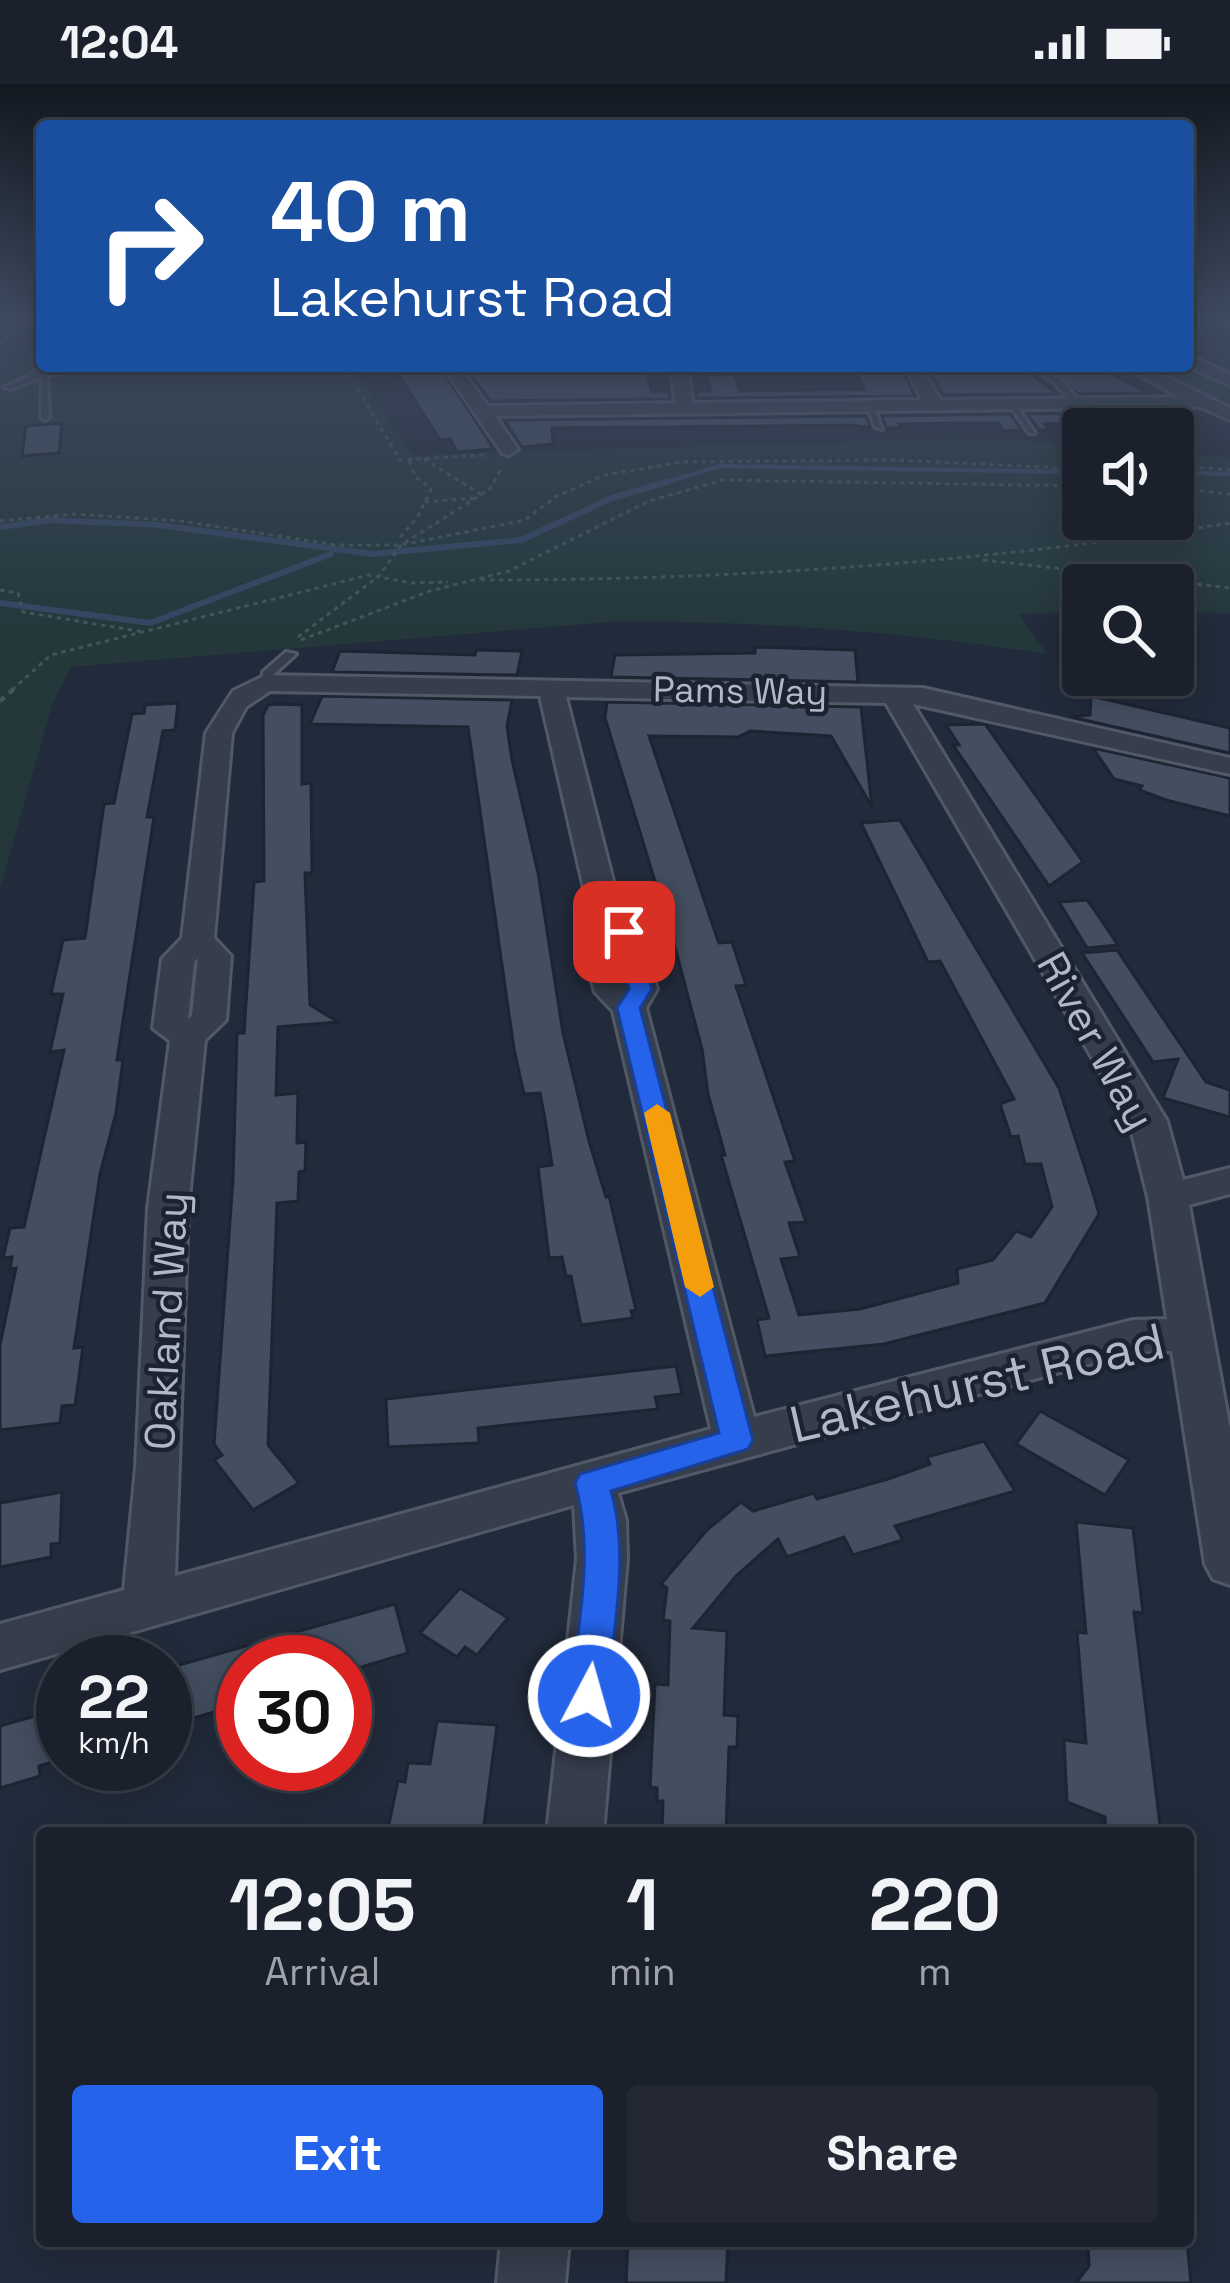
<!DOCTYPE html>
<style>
body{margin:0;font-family:"Space Grotesk",sans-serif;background:#232834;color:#f1f3f6;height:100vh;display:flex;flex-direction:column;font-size:45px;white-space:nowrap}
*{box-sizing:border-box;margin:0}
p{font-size:39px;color:#9fa3a9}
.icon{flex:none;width:66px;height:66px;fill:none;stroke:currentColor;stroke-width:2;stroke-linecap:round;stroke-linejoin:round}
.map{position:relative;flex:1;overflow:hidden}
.panel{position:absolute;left:36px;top:1743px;width:1158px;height:420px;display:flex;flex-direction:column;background:#1a202c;border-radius:12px;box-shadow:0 6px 30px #0003,0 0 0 3px #383e48}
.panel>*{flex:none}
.banner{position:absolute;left:36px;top:36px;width:1158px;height:252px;border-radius:12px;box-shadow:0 6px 30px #0003,0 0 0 3px #383e48;background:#1a4fa0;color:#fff;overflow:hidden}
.tools{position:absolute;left:1062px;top:324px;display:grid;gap:24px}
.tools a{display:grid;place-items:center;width:132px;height:132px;border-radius:12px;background:#1a202c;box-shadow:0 6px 30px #0003,0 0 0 3px #383e48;font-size:60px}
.speed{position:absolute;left:36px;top:1551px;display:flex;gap:24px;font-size:60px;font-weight:700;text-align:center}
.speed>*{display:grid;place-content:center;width:156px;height:156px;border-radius:50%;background:#1a202c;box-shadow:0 6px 30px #0003,0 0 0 3px #383e48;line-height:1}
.speed small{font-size:30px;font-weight:400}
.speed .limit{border:18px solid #d22;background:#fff;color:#111}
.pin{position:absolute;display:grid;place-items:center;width:102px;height:102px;color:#fff;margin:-51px;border-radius:24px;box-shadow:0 6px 18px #0006}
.me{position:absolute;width:132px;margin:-66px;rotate:6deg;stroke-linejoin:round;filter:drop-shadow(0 0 9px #0008)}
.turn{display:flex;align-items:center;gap:42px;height:252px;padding:0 36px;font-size:54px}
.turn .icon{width:156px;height:156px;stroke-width:2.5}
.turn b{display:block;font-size:84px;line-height:102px}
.eta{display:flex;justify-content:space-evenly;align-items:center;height:204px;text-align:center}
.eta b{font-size:72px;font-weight:700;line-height:84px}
.primary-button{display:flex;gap:24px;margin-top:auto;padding:24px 36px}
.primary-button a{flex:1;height:138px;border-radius:12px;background:#2563eb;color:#fff;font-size:48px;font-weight:700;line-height:138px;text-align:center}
.primary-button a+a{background:#232834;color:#f1f3f6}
.status{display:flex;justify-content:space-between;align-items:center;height:84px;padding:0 60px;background:#1a202c;direction:ltr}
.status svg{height:33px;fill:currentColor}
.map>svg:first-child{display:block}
</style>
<div class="status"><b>12:04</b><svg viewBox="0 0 49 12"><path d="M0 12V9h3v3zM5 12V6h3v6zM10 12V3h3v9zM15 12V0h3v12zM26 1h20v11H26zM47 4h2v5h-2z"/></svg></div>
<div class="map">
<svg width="1230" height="2199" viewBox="0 0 1230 2199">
<rect width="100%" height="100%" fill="#222b3b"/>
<g fill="#24383c">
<path d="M0,265H42V282H352L412,371L958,354L1083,360V435H1173V368L1230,374V529L1173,528V501H1083V527L1019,530L1047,570C906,548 764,538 622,537L71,583L52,621L0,805Z"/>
<path d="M1137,282H1188L1230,298V328Z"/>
</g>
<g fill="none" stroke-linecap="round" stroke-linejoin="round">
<g stroke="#364662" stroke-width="4.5">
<path d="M1173,388L1230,390"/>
<path d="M660,400L720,382L1083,388"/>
</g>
<g stroke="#364662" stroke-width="6">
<path d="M0,443L51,436L159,441L373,470L521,456L612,414L670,397"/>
<path d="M0,519L150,539L331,470"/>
</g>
</g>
<g fill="#434e60" stroke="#1d2432" stroke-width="3">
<path d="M393,282H439L494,365L457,368L450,355L440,356Z"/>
<path d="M465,282H645L652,308H669L670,315L490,317Z"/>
<path d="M853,282H901L915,312L697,314L696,307H711L706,291L734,290L740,307L864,305Z"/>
<path d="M926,282H1021L1058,310L943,311Z"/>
<path d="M1045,282H1095L1148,309L1078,310Z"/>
<path d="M1185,328L1203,337L1044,340L1049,346H1039L1027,330Z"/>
<path d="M1010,330L1022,346L1003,347L998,339L899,340L901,344H886L882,332Z"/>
<path d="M866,332L871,344L852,341L552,344L553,360L522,363L504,336Z"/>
<path d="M62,339L59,369L22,372L26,342Z"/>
<path d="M755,563L855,566L858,598L611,593L615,571L755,569Z"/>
<path d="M476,566L522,567L517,591L332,588L340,567L475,571Z"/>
<path d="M322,612L512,616L507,642L512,676L538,789L563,949L589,1057L606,1113L609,1112L636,1226L631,1227L633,1234L581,1241L571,1192H566L562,1173L549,1174L538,1083L552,1081L545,1035L540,1009L524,1010L514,965L468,643L310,640Z"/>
<path d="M1091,612L1230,644V669L1071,633L1090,631Z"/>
<path d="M607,618L861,623L872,723L831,652L750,647L738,653L649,652L717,854L719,859L732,858L746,901L736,902L795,1077L785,1078L806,1138L789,1139L800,1173L781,1175L799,1231L860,1225L958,1199L957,1185L993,1176L1016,1147L1031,1153L1052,1123L1041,1080H1025L1018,1052L1011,1053L1000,1020L1014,1015L940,877L928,878L861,739L900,736L1059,1004L1094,1112L1099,1130L1045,1219L884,1260L765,1272L757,1236L769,1234L721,1071H725L708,1010L702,965L673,856L605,634Z"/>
<path d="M178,619L175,646L163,647L147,733H154L117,976H123L116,1029L100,1090L74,1264L83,1263L75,1321L62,1322L60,1339L0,1346V1261L16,1184L10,1185L12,1173L3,1174L10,1144L24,1143L64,966L50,968L63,910H51L63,856L85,854L104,720L114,719L132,630L144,629L145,621Z"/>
<path d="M278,620L302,621V700L311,699L312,789H305L310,921L338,938L278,943L276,1011L298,1009L297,1059L306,1058L305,1087L299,1088L298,1117L277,1119L268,1361L299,1399L253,1426L214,1376L222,1371L214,1360L233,1095L237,949H244L254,798L264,797L263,631L268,621Z"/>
<path d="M985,640L1083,778L1049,802L953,661H959L946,641Z"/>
<path d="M1093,664L1230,694V732L1166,716L1139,706L1142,702L1114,695Z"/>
<path d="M1087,816L1093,824L1118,861L1087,864L1059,818Z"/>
<path d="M1117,866L1206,998L1230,1006V1033L1163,1014L1178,975L1153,978L1082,869Z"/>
<path d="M676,1282L682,1310L655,1313L658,1325L478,1344L479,1359L388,1363L386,1315Z"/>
<path d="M1040,1327L1129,1376L1105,1411L1016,1360Z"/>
<path d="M984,1357L1015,1407L895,1442L903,1456L853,1471L844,1453L787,1473L778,1455L736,1492L693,1544L727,1547L724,1631L738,1632L737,1663H729L726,1749H662L663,1717H657V1704L650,1703L655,1600L668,1601L670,1537L663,1536L667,1504L661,1500L707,1446L741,1418L753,1427L814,1409L817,1415L888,1395L930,1380L927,1373Z"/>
<path d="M62,1408L60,1459L51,1460V1473L0,1483V1419Z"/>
<path d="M1076,1438L1133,1444L1143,1529L1134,1528L1161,1749H1106L1105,1733L1067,1718L1064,1656L1086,1659L1077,1548L1086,1549Z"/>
<path d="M460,1504L508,1534L477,1571L465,1563L457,1573L420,1549Z"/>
<path d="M395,1520L408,1569L345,1588V1578H243V1619L165,1643V1585Z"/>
<path d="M63,1624V1675L39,1682L40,1692L0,1704V1642Z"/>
<path d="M437,1637L497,1641L483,1749H387L398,1697L405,1698L408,1679L430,1680Z"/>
<path d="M628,2157H728L726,2199H626Z"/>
<path d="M1088,2157H1187L1191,2199H1076L1089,2182Z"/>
</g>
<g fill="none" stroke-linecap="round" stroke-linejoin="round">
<defs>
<g id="service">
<path d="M42,282H52L65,288L47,292L49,333L45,336L41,333L42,293L11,305L4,303L28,293Z"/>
<path d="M1025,282C1051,283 1071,303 1081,323H1075L1053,297Z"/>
<path d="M866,320L873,322L882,345L875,343Z"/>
<path d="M1009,320H1015L1035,349H1029Z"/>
<path d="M286,568L296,570L273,591L270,601H262L263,588Z"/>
</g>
<g id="minor">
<path d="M5,237H21L0,257V243Z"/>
<path d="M1218,237H1230V243L1220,240Z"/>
<path d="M1188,271L1230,290V301L1187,282Z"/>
<path d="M443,282H459L488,322L675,319L671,282H687L693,319L922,316L905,282H921L940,316L1180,313L1123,282H1144L1230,324V336L1201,323L495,332L518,365L509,371L502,369Z"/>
<path d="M266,591L923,604L1230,674V690L913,620L1167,1037L1183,1096L1230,1084V1110L1189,1121L1230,1345V1501L1213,1495L1205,1480L1172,1267L1133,1268L618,1409L626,1436L627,1475L603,1749H547L577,1475L574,1421L0,1586V1540L124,1506L136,1384L148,1124L170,957L153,944L162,875L182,854L206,649L233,607ZM270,607L540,612L591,835L579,849L595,908L613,927L711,1345L175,1492L188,1124L205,956L226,936L231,872L214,854L232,649L246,623ZM566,613L886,619L1129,1037L1148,1113L1167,1235L1133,1236L754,1333L646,924L657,905L640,847L622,832ZM198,874L192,932L188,935L194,878Z"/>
<path d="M501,2157H569L565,2199H497Z"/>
</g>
</defs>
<use href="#service" stroke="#515866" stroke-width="6"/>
<use href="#minor" stroke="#515866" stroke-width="6"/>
<g stroke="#425559" stroke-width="3" stroke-dasharray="4.5 4.5" stroke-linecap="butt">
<path d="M344,282L400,376L484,371"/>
<path d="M424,375L482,411"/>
<path d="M1173,381L1230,386"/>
<path d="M1173,404L1230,410"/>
<path d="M425,418L475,414"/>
<path d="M0,437L75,430L181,437L336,461H401L525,436L557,412L605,391L683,378L895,376L1083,385"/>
<path d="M400,453L417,434L431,405L415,392L409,376"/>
<path d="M983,476L1230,504"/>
<path d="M481,496C733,496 981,479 1230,439"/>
<path d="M0,506L18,509L23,528L144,548"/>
<path d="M298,553L379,492L401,461L489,406L502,384"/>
<path d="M301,556L430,507L509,487L649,417L723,396L1083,402"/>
<path d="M12,606L51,571L369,491L411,499L448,498"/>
</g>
<path stroke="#425559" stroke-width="4.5" stroke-dasharray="6 6" stroke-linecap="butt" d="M0,617L16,603"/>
<use href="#service" fill="#363d4b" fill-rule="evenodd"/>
<use href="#minor" fill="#363d4b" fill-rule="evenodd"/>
</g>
<linearGradient id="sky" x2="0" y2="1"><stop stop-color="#131820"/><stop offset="0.43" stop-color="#3e4a60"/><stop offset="1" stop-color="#3e4a60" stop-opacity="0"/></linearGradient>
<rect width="1230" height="545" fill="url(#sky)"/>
<path fill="#2563eb" stroke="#184099" stroke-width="3" d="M624,841L636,848L652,905L640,924L753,1356L748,1365L611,1407C630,1472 613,1546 607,1612L602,1624L589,1629L576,1624L570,1612C578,1541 595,1469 575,1399L580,1390L719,1349L617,924L629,905L613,848Z"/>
<path fill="#f59e0b" d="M657,1020L670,1029L714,1203L700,1213L685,1203L644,1029Z"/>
<g text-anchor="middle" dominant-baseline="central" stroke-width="9" stroke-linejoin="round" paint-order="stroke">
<g font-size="36" fill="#b1b8c7" stroke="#1b2230">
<text transform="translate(740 607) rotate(1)">Pams Way</text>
</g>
<g font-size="42" fill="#b1b8c7" stroke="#1b2230">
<text transform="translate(1096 957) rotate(61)">River Way</text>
<text transform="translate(166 1237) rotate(-87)">Oakland Way</text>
</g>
<g font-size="51" fill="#b1b8c7" stroke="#1b2230">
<text transform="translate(977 1299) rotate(-13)">Lakehurst Road</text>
</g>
</g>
</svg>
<div class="tools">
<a><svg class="icon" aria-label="sound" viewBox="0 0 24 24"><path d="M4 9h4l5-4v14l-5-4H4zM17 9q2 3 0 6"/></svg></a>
<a><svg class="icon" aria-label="search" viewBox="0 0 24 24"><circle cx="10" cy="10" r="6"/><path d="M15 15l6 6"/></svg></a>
</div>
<div class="speed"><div>22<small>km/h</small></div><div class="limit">30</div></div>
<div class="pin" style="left:624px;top:848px;background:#d93025"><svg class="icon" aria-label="arrive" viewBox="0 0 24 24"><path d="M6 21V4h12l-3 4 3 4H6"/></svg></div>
<svg class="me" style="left:589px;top:1612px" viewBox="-20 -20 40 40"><circle r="17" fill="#2563eb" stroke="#fff" stroke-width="3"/><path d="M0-11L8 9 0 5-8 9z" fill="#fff"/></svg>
<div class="banner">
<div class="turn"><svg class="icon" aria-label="right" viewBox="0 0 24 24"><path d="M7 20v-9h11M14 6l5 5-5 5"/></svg><div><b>40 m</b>Lakehurst Road</div></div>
</div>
<section class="panel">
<div class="eta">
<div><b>12:05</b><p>Arrival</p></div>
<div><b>1</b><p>min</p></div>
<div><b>220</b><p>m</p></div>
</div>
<div class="primary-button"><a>Exit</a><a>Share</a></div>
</section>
</div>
